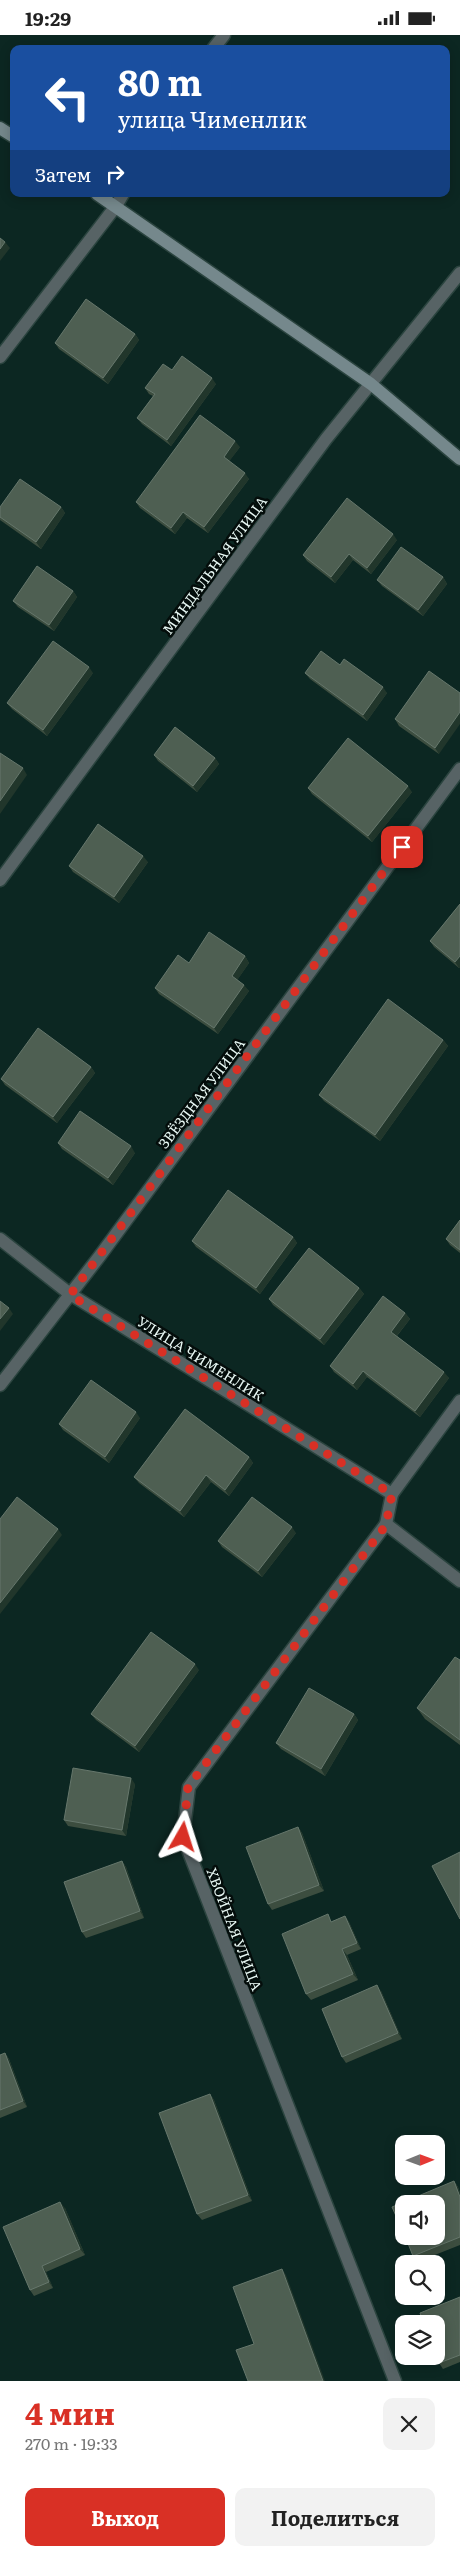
<!DOCTYPE html>
<html lang="ru">
<meta charset="utf-8">
<style>
body{margin:0;font-family:Literata,serif;background:#f2f2f2;color:#222;height:100vh;display:flex;flex-direction:column;font-size:19px;white-space:nowrap}
*{box-sizing:border-box;margin:0}
p{font-size:16px;color:#767676}
.icon{flex:none;width:28px;height:28px;fill:none;stroke:currentColor;stroke-width:2;stroke-linecap:round;stroke-linejoin:round}
.map{position:relative;height:2346px;overflow:hidden}
.side{display:flex;flex-direction:column;background:#fff;flex:1}
.side>*{flex:none}
.top-card{position:absolute;left:10px;top:10px;width:440px;height:152px;border-radius:10px;box-shadow:0 2px 12px #0003;background:#1a4fa0;color:#fff;overflow:hidden}
.needle{width:32px;rotate:89deg}
.tools{position:absolute;left:395px;top:2100px;display:grid;gap:10px}
.tools a{display:grid;place-items:center;width:50px;height:50px;border-radius:10px;background:#fff;box-shadow:0 2px 12px #0003;font-size:25px}
.pin{position:absolute;display:grid;place-items:center;width:42px;height:42px;color:#fff;margin:-21px;border-radius:10px;box-shadow:0 2px 8px #0006}
.me{position:absolute;width:55px;margin:-28px;rotate:6deg;stroke-linejoin:round;filter:drop-shadow(0 0 4px #0008)}
.turn{display:flex;align-items:center;gap:18px;height:105px;padding:0 25px;font-size:22px}
.turn .icon{width:65px;height:65px;stroke-width:2.5}
.turn b{display:block;font-size:35px;line-height:42px}
.then{display:flex;align-items:center;height:48px;padding:0 25px;background:#0003;gap:10px;font-size:19px}
.round{display:grid;place-items:center;flex:none;width:52px;height:52px;border-radius:10px;background:#f2f2f2}
.overview{display:flex;align-items:center;justify-content:space-between;height:85px;padding:0 25px}
h1{font-size:30px;font-weight:700;line-height:38px;color:#d93025}
.primary-button{display:flex;gap:10px;margin-top:auto;padding:10px 25px}
.primary-button a{flex:1;height:58px;border-radius:10px;background:#d93025;color:#fff;font-size:20px;font-weight:700;line-height:58px;text-align:center}
.primary-button a+a{background:#f2f2f2;color:#222}
.status{display:flex;justify-content:space-between;align-items:center;height:35px;padding:0 25px;background:#fff;direction:ltr}
.status svg{height:14px;fill:currentColor}
.map>svg:first-child{display:block}
</style>
<div class="status"><b>19:29</b><svg viewBox="0 0 49 12"><path d="M0 12V9h3v3zM5 12V6h3v6zM10 12V3h3v9zM15 12V0h3v12zM26 1h20v11H26zM47 4h2v5h-2z"/></svg></div>
<div class="map">
<svg width="460" height="2346" viewBox="0 0 460 2346">
<rect width="100%" height="100%" fill="#0c2722"/>
<g fill="none" stroke-linecap="round" stroke-linejoin="round">
<defs>
<g id="street">
<path d="M213,14L224,0"/>
<path d="M0,322L116,171L123,159"/>
<path d="M0,845L326,404L460,238"/>
<path d="M0,1204L70,1259L392,1459"/>
<path d="M0,1350L99,1222L460,734"/>
<path d="M386,1489L460,1546"/>
<path d="M395,2346L183,1802L189,1752L386,1489L392,1459L460,1366"/>
</g>
<g id="secondary">
<path d="M0,93L14,102"/>
<path d="M97,159L371,349L460,424"/>
</g>
</defs>
<use href="#street" stroke="#2b443f" stroke-width="15"/>
<use href="#secondary" stroke="#2b443f" stroke-width="15"/>
<use href="#street" stroke="#576365" stroke-width="12"/>
<use href="#secondary" stroke="#75888c" stroke-width="12"/>
</g>
<g fill="#3c4d3f">
<path d="M135,299L139,305L108,349L59,314L55,308Z"/>
<path d="M172,335L216,349L171,411L142,389L137,383L153,361L149,359L145,353Z"/>
<path d="M240,412L229,426L249,444L208,498L187,483L175,499L140,473L136,467Z"/>
<path d="M0,472H61L65,478L41,514L0,485Z"/>
<path d="M397,505L371,539L353,525L335,548L307,526L303,520Z"/>
<path d="M443,542L447,549L423,581L382,551L377,545Z"/>
<path d="M73,556L77,562L54,596L18,572L13,566Z"/>
<path d="M340,630L387,658L367,686L310,644L305,638Z"/>
<path d="M429,636L439,719L399,691L395,684Z"/>
<path d="M93,638L47,701L12,674L7,668Z"/>
<path d="M154,720L215,723L219,729L197,757L158,726Z"/>
<path d="M308,753L412,757L372,807L312,759Z"/>
<path d="M148,827L119,868L73,837L69,831Z"/>
<path d="M460,869V932L459,933L434,912L430,906Z"/>
<path d="M245,921L249,928L237,945L249,956L218,999L159,959L155,953L189,928Z"/>
<path d="M443,1005L448,1011L380,1106L324,1066L319,1060Z"/>
<path d="M91,1032L95,1038L57,1088L5,1050L1,1044Z"/>
<path d="M58,1108L135,1118L113,1150L62,1114Z"/>
<path d="M460,1185V1218L450,1210L446,1204Z"/>
<path d="M293,1202L297,1208L260,1259L196,1212L192,1206Z"/>
<path d="M359,1253L364,1259L324,1310L273,1270L269,1264Z"/>
<path d="M405,1278L410,1284L397,1301L449,1343L420,1382L367,1342L357,1355L334,1337L330,1331Z"/>
<path d="M140,1383L109,1428L63,1395L59,1389Z"/>
<path d="M249,1422L253,1428L229,1461L211,1447L184,1482L139,1448L134,1442Z"/>
<path d="M296,1498L262,1542L222,1512L218,1506Z"/>
<path d="M460,1625V1710L425,1684L417,1673Z"/>
<path d="M199,1635L139,1717L96,1685L91,1679Z"/>
<path d="M354,1679L358,1685L325,1741L281,1714L276,1708Z"/>
<path d="M135,1749L126,1801L68,1791L64,1785Z"/>
<path d="M298,1792L302,1798L324,1856L272,1875L268,1869Z"/>
<path d="M122,1826L126,1832L144,1883L86,1903L82,1897Z"/>
<path d="M345,1881L349,1887L361,1914L347,1920L358,1945L311,1965L306,1959L333,1886Z"/>
<path d="M381,1956L402,2004L346,2028L342,2022Z"/>
<path d="M5,2018L9,2024L27,2072L0,2083V2020Z"/>
<path d="M210,2059L214,2065L252,2166L202,2185L197,2179Z"/>
<path d="M454,2146L458,2152L460,2158V2210L417,2227L413,2221Z"/>
<path d="M65,2173L85,2220L46,2237L53,2253L34,2261L30,2255Z"/>
<path d="M460,2262V2327L443,2334L439,2328Z"/>
</g>
<g fill="#21362b">
<path d="M5,207L10,213L0,226V214Z"/>
<path d="M135,299L139,305L108,349L103,343Z"/>
<path d="M212,343L216,349L171,411L167,405Z"/>
<path d="M235,406L240,412L228,428L224,422Z"/>
<path d="M245,438L249,444L208,498L204,492Z"/>
<path d="M61,472L65,478L41,514L36,507Z"/>
<path d="M183,477L187,483L175,499L171,493Z"/>
<path d="M393,499L397,505L371,539L367,533Z"/>
<path d="M349,519L353,525L335,548L331,542Z"/>
<path d="M443,542L447,549L423,581L418,575Z"/>
<path d="M73,556L77,562L54,596L49,590Z"/>
<path d="M89,632L93,638L47,701L43,695Z"/>
<path d="M383,652L387,658L367,686L363,680Z"/>
<path d="M460,677V689L439,719L435,713Z"/>
<path d="M215,723L219,729L197,757L193,751Z"/>
<path d="M23,733L27,740L0,779V766Z"/>
<path d="M408,751L412,757L372,807L368,801Z"/>
<path d="M143,821L148,827L119,868L114,862Z"/>
<path d="M245,921L249,928L236,947L232,941Z"/>
<path d="M460,921V932L459,933L455,927Z"/>
<path d="M244,950L249,956L218,999L214,993Z"/>
<path d="M443,1005L448,1011L380,1106L375,1100Z"/>
<path d="M91,1032L95,1038L57,1088L53,1082Z"/>
<path d="M131,1111L135,1118L113,1150L108,1143Z"/>
<path d="M293,1202L297,1208L260,1259L256,1253Z"/>
<path d="M359,1253L364,1259L324,1310L320,1304Z"/>
<path d="M9,1273L13,1279L0,1296V1284Z"/>
<path d="M405,1278L410,1284L395,1303L391,1297Z"/>
<path d="M363,1336L367,1342L357,1355L353,1349Z"/>
<path d="M444,1337L449,1343L420,1382L415,1376Z"/>
<path d="M136,1377L140,1383L109,1428L105,1422Z"/>
<path d="M249,1422L253,1428L229,1461L225,1455Z"/>
<path d="M206,1440L211,1447L184,1482L180,1476Z"/>
<path d="M292,1492L296,1498L262,1542L258,1536Z"/>
<path d="M58,1494L62,1500L0,1579V1568Z"/>
<path d="M195,1629L199,1635L139,1717L135,1711Z"/>
<path d="M354,1679L358,1685L325,1741L321,1734Z"/>
<path d="M131,1743L135,1749L126,1801L122,1795Z"/>
<path d="M298,1792L302,1798L324,1856L319,1850Z"/>
<path d="M122,1826L126,1832L144,1883L140,1876Z"/>
<path d="M345,1881L349,1887L361,1914L357,1908Z"/>
<path d="M342,1914L347,1920L358,1945L353,1939Z"/>
<path d="M377,1950L381,1956L402,2004L398,1998Z"/>
<path d="M5,2018L9,2024L27,2072L23,2066Z"/>
<path d="M210,2059L214,2065L252,2166L248,2160Z"/>
<path d="M454,2146L458,2152L460,2158V2162Z"/>
<path d="M60,2167L65,2173L85,2220L80,2214Z"/>
<path d="M42,2231L46,2237L53,2253L49,2247Z"/>
<path d="M282,2234L286,2240L325,2346H323Z"/>
</g>
<g fill="#4e5f52" stroke="#66776c">
<path d="M0,203L5,207L0,214Z"/>
<path d="M86,264L135,299L103,343L55,308Z"/>
<path d="M182,321L212,343L167,405L137,383L155,359L145,353L163,329L172,335Z"/>
<path d="M200,380L235,406L224,422L245,438L204,492L183,477L171,493L136,467Z"/>
<path d="M20,444L61,472L36,507L0,482V472Z"/>
<path d="M347,463L393,499L367,533L349,519L331,542L303,520Z"/>
<path d="M401,512L443,542L418,575L377,545Z"/>
<path d="M37,531L73,556L49,590L13,566Z"/>
<path d="M53,606L89,632L43,695L7,668Z"/>
<path d="M321,616L340,630L344,624L383,652L363,680L305,638Z"/>
<path d="M429,636L460,658V677L435,713L395,684Z"/>
<path d="M175,692L215,723L193,751L154,720Z"/>
<path d="M348,703L408,751L368,801L308,753Z"/>
<path d="M0,718L23,733L0,766Z"/>
<path d="M98,789L143,821L114,862L69,831Z"/>
<path d="M460,869V921L455,927L430,906Z"/>
<path d="M209,897L245,921L232,941L244,950L214,993L155,953L178,920L189,928Z"/>
<path d="M388,964L443,1005L375,1100L319,1060Z"/>
<path d="M38,993L91,1032L53,1082L1,1044Z"/>
<path d="M80,1076L131,1111L108,1143L58,1108Z"/>
<path d="M228,1155L293,1202L256,1253L192,1206Z"/>
<path d="M460,1185V1215L446,1204Z"/>
<path d="M309,1213L359,1253L320,1304L269,1264Z"/>
<path d="M383,1261L405,1278L391,1297L444,1337L415,1376L363,1336L353,1349L330,1331Z"/>
<path d="M0,1266L9,1273L0,1284Z"/>
<path d="M91,1345L136,1377L105,1422L59,1389Z"/>
<path d="M185,1374L249,1422L225,1455L206,1440L180,1476L134,1442Z"/>
<path d="M17,1462L58,1494L0,1568V1484Z"/>
<path d="M252,1462L292,1492L258,1536L218,1506Z"/>
<path d="M151,1597L195,1629L135,1711L91,1679Z"/>
<path d="M455,1622L460,1625V1705L417,1673Z"/>
<path d="M309,1653L354,1679L321,1734L276,1708Z"/>
<path d="M73,1733L131,1743L122,1795L64,1785Z"/>
<path d="M298,1792L319,1850L268,1869L246,1812Z"/>
<path d="M460,1817V1884L432,1831Z"/>
<path d="M122,1826L140,1876L82,1897L64,1847Z"/>
<path d="M328,1879L331,1887L345,1881L357,1908L342,1914L353,1939L306,1959L282,1899Z"/>
<path d="M377,1950L398,1998L342,2022L322,1974Z"/>
<path d="M5,2018L23,2066L0,2075V2020Z"/>
<path d="M210,2059L248,2160L197,2179L159,2078Z"/>
<path d="M454,2146L460,2162V2202L413,2221L405,2201H436V2169H404V2199L392,2172Z"/>
<path d="M60,2167L80,2214L42,2231L49,2247L30,2255L3,2192Z"/>
<path d="M282,2234L323,2346H248L236,2315L254,2309L233,2252Z"/>
<path d="M460,2262V2320L439,2328L436,2321V2289H424L420,2278Z"/>
</g>
<g fill="none" stroke-linecap="round" stroke-linejoin="round">
<path stroke="#d93025" stroke-width="9" stroke-dasharray="0 16.2" d="M183,1802L188,1752L386,1490L392,1459L70,1260L402,812"/>
</g>
<g text-anchor="middle" dominant-baseline="central" stroke-width="5" stroke-linejoin="round" paint-order="stroke">
<g font-size="14" fill="#e8f8f4" stroke="#040d0b">
<text transform="translate(214 530) rotate(-54)">МИНДАЛЬНАЯ УЛИЦА</text>
<text transform="translate(201 1058) rotate(-53)">ЗВЁЗДНАЯ УЛИЦА</text>
<text transform="translate(201 1323) rotate(32)">УЛИЦА ЧИМЕНЛИК</text>
<text transform="translate(235 1894) rotate(69)">ХВОЙНАЯ УЛИЦА</text>
</g>
</g>
</svg>
<div class="tools">
<a><svg class="needle" viewBox="-14 -14 28 28"><path d="M0-13l5 13h-10z" fill="#e53935"/><path d="M0 13l5-13h-10z" fill="#767676"/></svg></a>
<a><svg class="icon" aria-label="sound" viewBox="0 0 24 24"><path d="M4 9h4l5-4v14l-5-4H4zM17 9q2 3 0 6"/></svg></a>
<a><svg class="icon" aria-label="search" viewBox="0 0 24 24"><circle cx="10" cy="10" r="6"/><path d="M15 15l6 6"/></svg></a>
<a><svg class="icon" aria-label="layers" viewBox="0 0 24 24"><path d="M12 4l9 5-9 5-9-5zM3 14l9 5 9-5"/></svg></a>
</div>
<div class="pin" style="left:402px;top:812px;background:#d93025"><svg class="icon" aria-label="arrive" viewBox="0 0 24 24"><path d="M6 21V4h12l-3 4 3 4H6"/></svg></div>
<svg class="me" style="left:183px;top:1802px" viewBox="-20 -20 40 40"><path d="M0-17L14 15 0 8-14 15z" fill="#d93025" stroke="#fff" stroke-width="4"/></svg>
<div class="top-card">
<div class="turn"><svg class="icon" aria-label="left" viewBox="0 0 24 24"><path d="M17 20v-9H6M10 6l-5 5 5 5"/></svg><div><b>80 m</b>улица Чименлик</div></div>
<div class="then">Затем<svg class="icon" aria-label="right" viewBox="0 0 24 24"><path d="M7 20v-9h11M14 6l5 5-5 5"/></svg></div>
</div>
</div>
<section class="side">
<div class="overview"><div><h1>4 мин</h1><p>270 m · 19:33</p></div><a class="round"><svg class="icon" aria-label="close" viewBox="0 0 24 24"><path d="M6 6l12 12M18 6L6 18"/></svg></a></div>
<div class="primary-button"><a>Выход</a><a>Поделиться</a></div>
</section>
